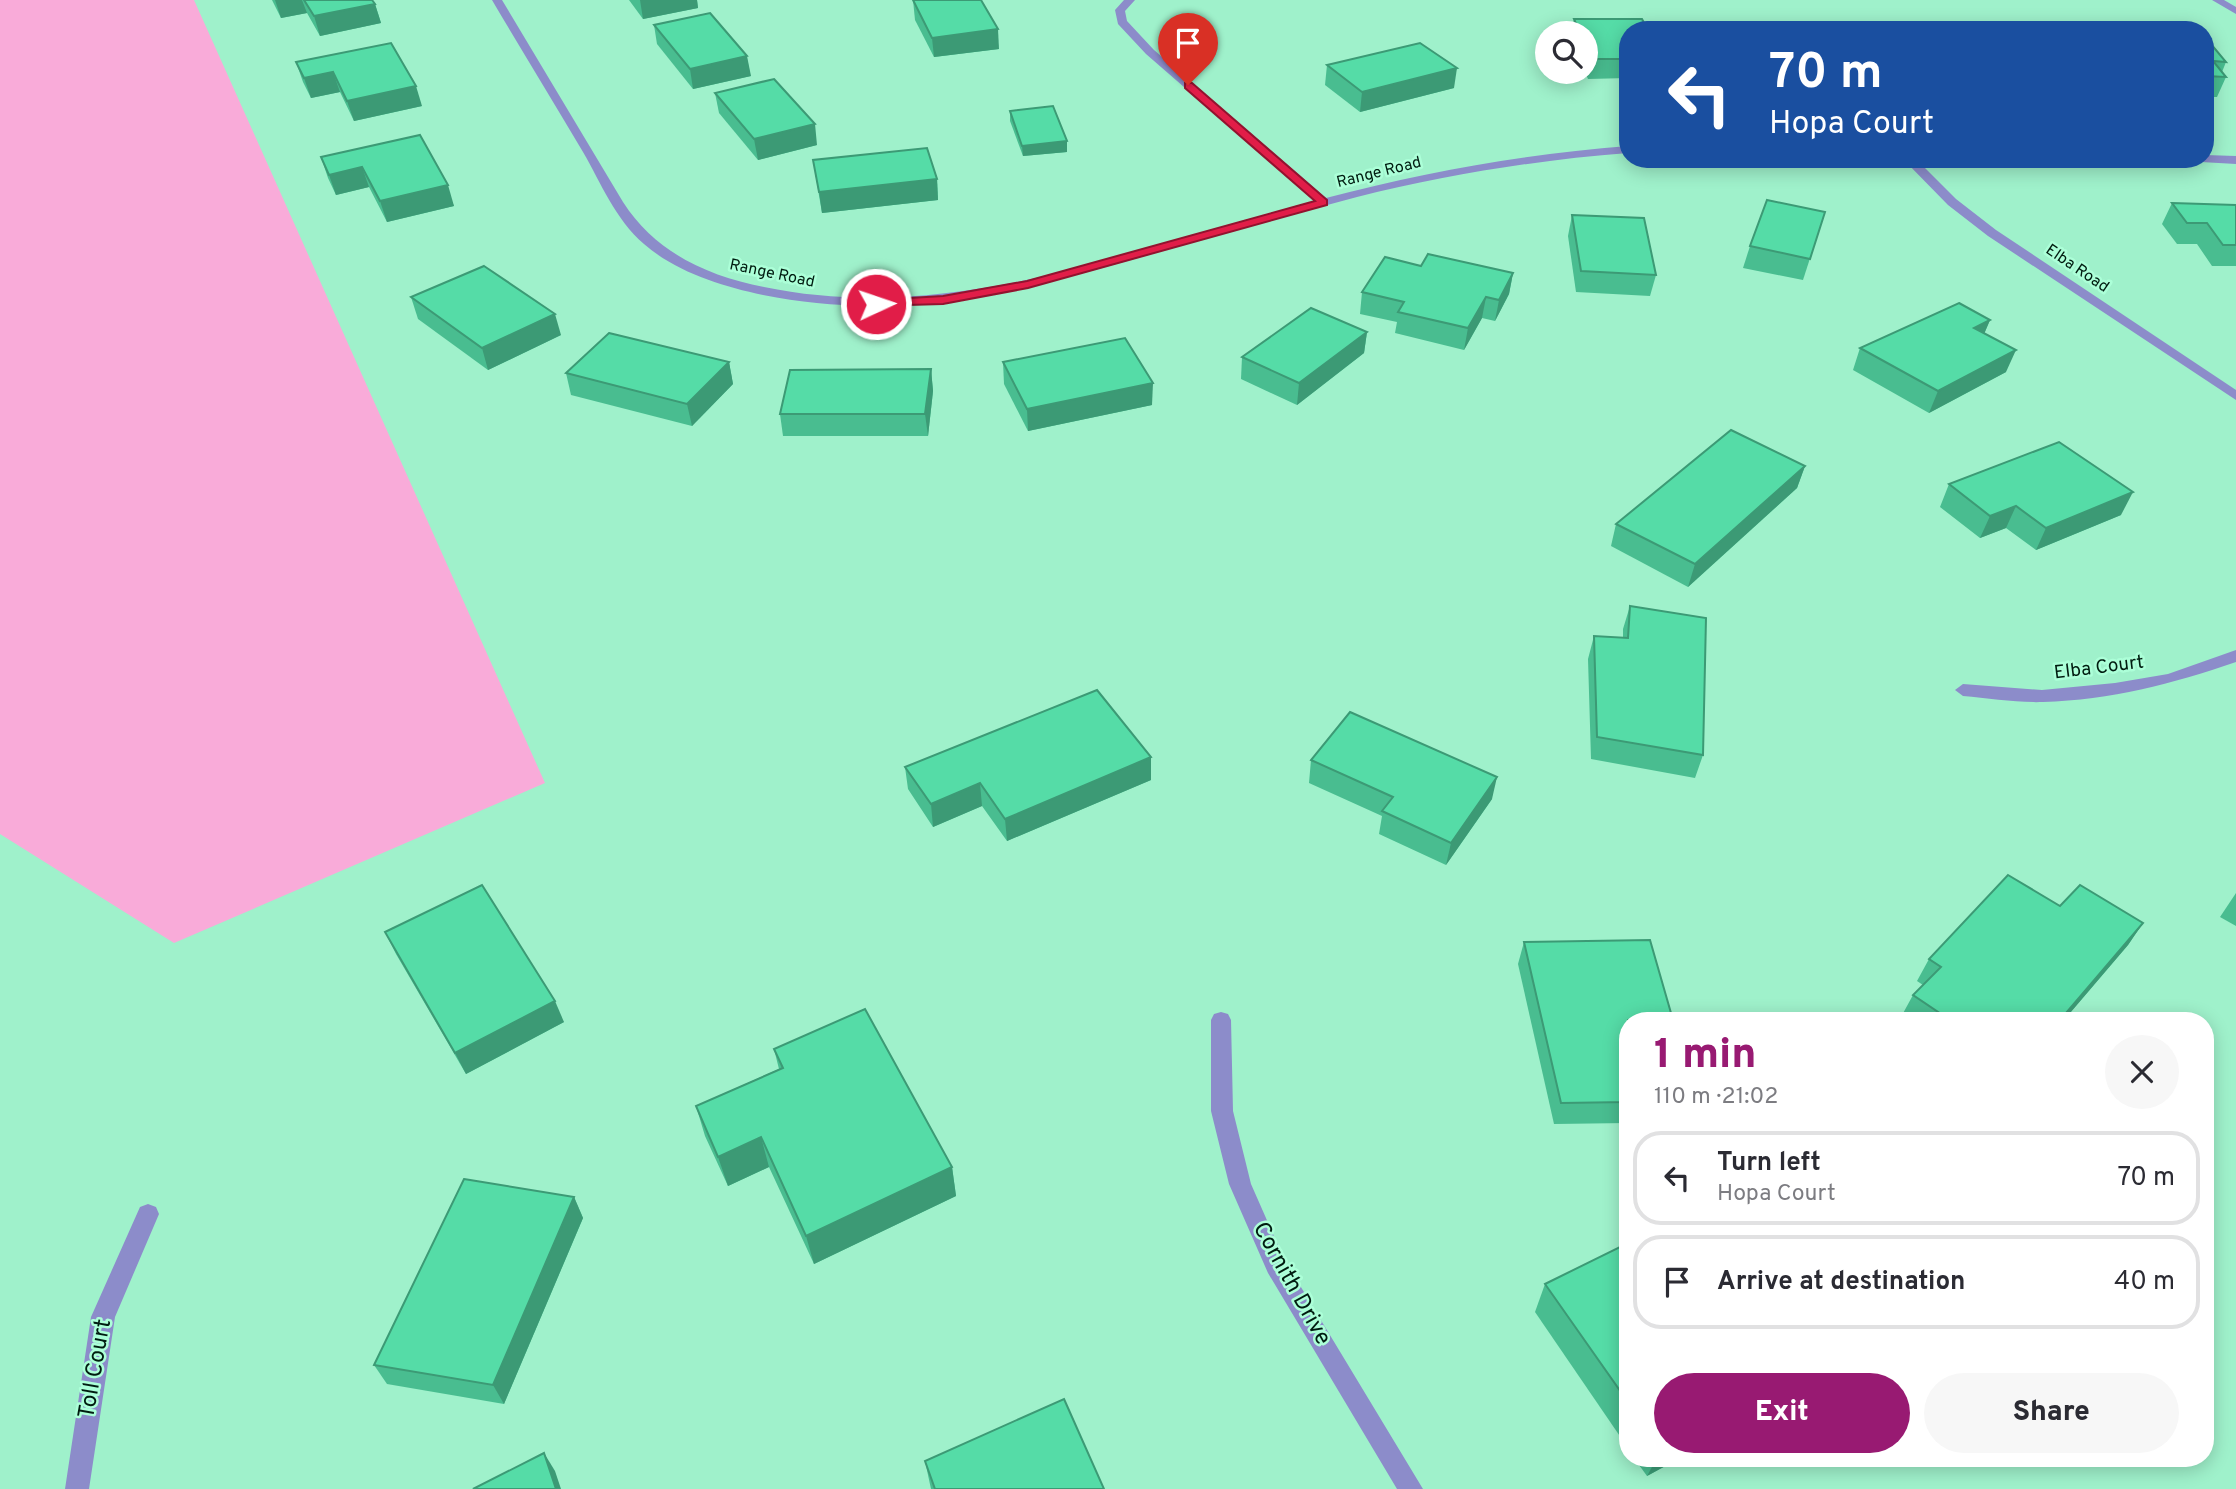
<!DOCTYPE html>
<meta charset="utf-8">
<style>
body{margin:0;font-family:Overpass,sans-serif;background:#f7f7f7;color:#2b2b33;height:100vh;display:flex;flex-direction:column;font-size:26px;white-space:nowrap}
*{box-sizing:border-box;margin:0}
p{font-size:23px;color:#7c7c81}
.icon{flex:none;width:38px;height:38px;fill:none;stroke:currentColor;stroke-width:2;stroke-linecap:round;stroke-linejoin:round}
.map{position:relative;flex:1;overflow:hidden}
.sheet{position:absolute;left:1619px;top:1012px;width:595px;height:455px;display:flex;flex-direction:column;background:#fff;border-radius:28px;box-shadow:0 4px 18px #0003}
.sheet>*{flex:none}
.guide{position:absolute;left:1619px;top:21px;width:595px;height:147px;border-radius:28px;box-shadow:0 4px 18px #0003;background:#1a4fa0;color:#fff;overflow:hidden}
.controls{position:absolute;left:1535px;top:21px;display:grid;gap:14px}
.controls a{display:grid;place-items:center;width:63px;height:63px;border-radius:50%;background:#fff;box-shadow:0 4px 18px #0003;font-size:35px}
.pin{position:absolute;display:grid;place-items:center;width:60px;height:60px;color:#fff;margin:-72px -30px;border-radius:50% 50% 50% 0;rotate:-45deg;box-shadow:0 0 7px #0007}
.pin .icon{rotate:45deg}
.me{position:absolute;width:77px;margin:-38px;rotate:87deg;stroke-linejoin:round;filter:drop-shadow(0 0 5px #0008)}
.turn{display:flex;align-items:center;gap:24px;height:147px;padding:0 35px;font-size:32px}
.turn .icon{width:91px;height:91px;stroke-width:2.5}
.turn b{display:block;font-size:49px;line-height:60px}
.round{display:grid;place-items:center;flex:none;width:74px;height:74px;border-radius:37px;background:#f7f7f7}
.summary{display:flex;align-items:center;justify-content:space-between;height:119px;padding:0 35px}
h1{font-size:42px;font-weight:800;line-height:52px;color:#981a72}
.action{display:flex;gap:14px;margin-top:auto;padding:14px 35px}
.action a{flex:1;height:80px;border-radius:42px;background:#981a72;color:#fff;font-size:28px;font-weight:800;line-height:80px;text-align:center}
.action a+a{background:#f7f7f7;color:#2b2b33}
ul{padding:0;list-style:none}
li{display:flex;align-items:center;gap:21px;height:94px;margin:0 14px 10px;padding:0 21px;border:4px solid #e1e1e2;border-radius:28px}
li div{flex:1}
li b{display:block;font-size:26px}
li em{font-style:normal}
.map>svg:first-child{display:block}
</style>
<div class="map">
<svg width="2236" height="1489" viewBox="0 0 2236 1489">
<rect width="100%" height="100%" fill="#9ff1cb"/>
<path fill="#f9abd9" d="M0,0H194L545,783L174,943L0,834Z"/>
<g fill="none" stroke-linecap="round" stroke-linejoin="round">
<g fill="#8c8cca" fill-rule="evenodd">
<path d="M492,0H502L623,202C655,252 707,276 764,287C951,326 1136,249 1315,201L1146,54L1118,24L1115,10L1124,0H1135L1125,11L1127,21L1154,50L1326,198C1425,172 1525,154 1628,146V153C1536,160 1446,175 1357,197C1289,215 1222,234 1155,253C1023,291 900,323 763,295C721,286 676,272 644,244C615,219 601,183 583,152C553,101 522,51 492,0Z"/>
<path d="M2212,0H2224L2236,7V14Z"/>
<path d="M2205,155L2236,156V164L2201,162L2199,159H2205Z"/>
<path d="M1903,159H1916L1956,199L1996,230L2236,390V400L1988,236L1948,205Z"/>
<path d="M2236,650V662C2172,684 2111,700 2043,702C2017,703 1989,698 1963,696L1955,690L1963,684L2042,690L2115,683L2168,674Z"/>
<path d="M1221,1012L1228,1014L1231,1020L1233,1111L1251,1184L1284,1259L1423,1489H1397L1268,1273L1229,1184L1211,1111V1020L1214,1014Z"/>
<path d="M148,1204L156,1207L159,1214L115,1317L89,1489H65L91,1317L140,1207Z"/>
</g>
</g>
<g fill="#49bd90">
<path d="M272,0H372L375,4L381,23L320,36L307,13L281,18Z"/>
<path d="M629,0H697L698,8L643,19Z"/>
<path d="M913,0L999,49L934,57L915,20Z"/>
<path d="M1574,19L1628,30V78L1588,79L1585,72L1586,33H1571Z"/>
<path d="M654,25L751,76L693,89L657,44Z"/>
<path d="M2205,44L2226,62L2222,72L2226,77L2217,97H2205Z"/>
<path d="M296,62L422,106L354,121L340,92L311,98L303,82Z"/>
<path d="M1327,65L1454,88L1360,112L1325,85Z"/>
<path d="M715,93L817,145L758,160L719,113Z"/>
<path d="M1010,111L1067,141V152L1023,156L1010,121Z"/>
<path d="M420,135L454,206L387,222L369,187L336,195L328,178L321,157Z"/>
<path d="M813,160L937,179L938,200L822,213Z"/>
<path d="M2172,203L2236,205V266H2212L2197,244H2177L2162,224Z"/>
<path d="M1825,212L1803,280L1743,268L1750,246Z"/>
<path d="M1572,215L1656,275L1650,296L1576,292L1568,236Z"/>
<path d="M1421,266L1513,273L1509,294L1495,321L1482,318L1464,350L1395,333L1397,322L1360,314L1362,292Z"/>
<path d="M411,297L561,335L488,370L418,319Z"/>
<path d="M1990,320L1984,334L2006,372L1929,413L1853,370L1860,348Z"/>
<path d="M1367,332L1364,353L1297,405L1241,379L1242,357Z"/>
<path d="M729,362L733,384L692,426L571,395L566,373Z"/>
<path d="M1003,362L1152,405L1028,431L1004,384Z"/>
<path d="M931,369L933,391L928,436H783L780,414Z"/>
<path d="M1805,466L1797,488L1688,587L1611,546L1616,524Z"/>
<path d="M1949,484L2121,515L2036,550L2006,528L1980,538L1940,507Z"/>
<path d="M1630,606L1703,755L1695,778L1591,759L1588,659L1594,636L1623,638V629Z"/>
<path d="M1311,760L1492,799L1446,865L1379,834L1382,816L1309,783Z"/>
<path d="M905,767L1151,780L1007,841L982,806L933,827L908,789Z"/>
<path d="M2236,893V926L2220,917Z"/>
<path d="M2060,906L2143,923L2128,945L2064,1020H1905L1901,1017L1913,995L1923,985L1917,981L1929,959Z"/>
<path d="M385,932L564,1022L466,1074L396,954Z"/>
<path d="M1524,942L1628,1020V1123L1554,1124L1518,964Z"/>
<path d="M774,1049L952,1167L956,1196L814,1264L769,1167L728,1186L705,1136L696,1106L779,1069Z"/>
<path d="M574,1197L583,1218L504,1404L387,1384L374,1365Z"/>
<path d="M1628,1243V1448L1535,1312L1545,1284Z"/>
<path d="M1634,1458H1680L1647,1476Z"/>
<path d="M925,1461L1104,1489H931Z"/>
</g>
<g fill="#3c9a75">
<path d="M275,0H302L307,13L281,18Z"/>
<path d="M640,0H697L698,8L643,19Z"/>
<path d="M375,4L381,23L320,36L314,16Z"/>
<path d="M998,29L999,49L934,57L932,38Z"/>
<path d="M747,56L751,76L693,89L690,69Z"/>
<path d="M1457,68L1454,88L1360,112L1362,92Z"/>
<path d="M333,72L340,92L311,98L304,78Z"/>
<path d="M416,86L422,106L354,121L347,101Z"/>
<path d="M815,124L817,145L758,160L754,139Z"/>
<path d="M1067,141V152L1023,156L1022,146Z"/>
<path d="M362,167L369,187L336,195L329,175Z"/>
<path d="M937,179L938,200L822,213L819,192Z"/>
<path d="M448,185L454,206L387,222L380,201Z"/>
<path d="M1513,273L1509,294L1495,321L1499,300Z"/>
<path d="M1486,297L1482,318L1464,350L1468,328Z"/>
<path d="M555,314L561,335L488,370L482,348Z"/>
<path d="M1990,320L1981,341L1974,328Z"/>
<path d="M1367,332L1364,353L1297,405L1299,383Z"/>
<path d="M2016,350L2006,372L1929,413L1938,391Z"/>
<path d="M729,362L733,384L692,426L687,404Z"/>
<path d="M931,369L933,391L928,436L925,414Z"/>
<path d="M1153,383L1152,405L1028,431L1027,409Z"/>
<path d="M1805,466L1797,488L1688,587L1695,564Z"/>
<path d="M2133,492L2121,515L2036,550L2046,528Z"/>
<path d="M2016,506L2006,528L1980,538L1990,516Z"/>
<path d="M1151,757V780L1007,841L1005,819Z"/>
<path d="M1497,777L1492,799L1446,865L1451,843Z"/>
<path d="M980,783L982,806L933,827L931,804Z"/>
<path d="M2143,923L2128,945L2064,1020H2060Z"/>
<path d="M555,1001L564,1022L466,1074L455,1053Z"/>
<path d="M761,1137L769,1167L728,1186L718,1157Z"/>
<path d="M952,1167L956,1196L814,1264L806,1236Z"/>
<path d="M574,1197L583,1218L504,1404L493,1385Z"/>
<path d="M544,1453L555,1471L561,1489H556Z"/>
<path d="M1657,1458H1680L1647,1476Z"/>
</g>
<g fill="#55dca7" stroke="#3c9a75" stroke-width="2">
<path d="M304,0H372L375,4L314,16Z"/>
<path d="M913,0H981L998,29L932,38Z"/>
<path d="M710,13L747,56L690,69L654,25Z"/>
<path d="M1574,19H1642L1648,30H1628V59H1592L1586,45V33H1580Z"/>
<path d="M391,43L416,86L347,101L333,72L304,78L296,62Z"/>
<path d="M1420,43L1457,68L1362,92L1327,65Z"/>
<path d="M2205,44H2211L2226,62L2213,61L2226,77L2205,76Z"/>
<path d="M774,79L815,124L754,139L715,93Z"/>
<path d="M1053,106L1067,141L1022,146L1010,111Z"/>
<path d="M420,135L448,185L380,201L362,167L329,175L321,157Z"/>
<path d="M927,148L937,179L819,192L813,160Z"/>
<path d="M1767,200L1825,212L1810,259L1750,246Z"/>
<path d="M2172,203L2236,205V245H2223L2207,223H2187Z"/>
<path d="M1572,215L1644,218L1656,275L1581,271Z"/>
<path d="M1428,254L1513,273L1499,300L1486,297L1468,328L1398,312L1404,302L1362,292L1385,257L1421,266Z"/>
<path d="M484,266L555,314L482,348L411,297Z"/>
<path d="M1959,303L1990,320L1974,328L2016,350L1938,391L1860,348Z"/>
<path d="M1311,308L1367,332L1299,383L1242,357Z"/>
<path d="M609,333L729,362L687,404L566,373Z"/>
<path d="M1125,338L1153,383L1027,409L1003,362Z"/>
<path d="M931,369L925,414H780L790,370Z"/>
<path d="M1731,430L1805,466L1695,564L1616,524Z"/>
<path d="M2059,442L2133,492L2046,528L2016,506L1990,516L1949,484Z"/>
<path d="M1630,606L1706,618L1703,755L1597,737L1594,636L1628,638Z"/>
<path d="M1097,690L1151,757L1005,819L980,783L931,804L905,767Z"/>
<path d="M1350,712L1497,777L1451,843L1382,811L1393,797L1311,760Z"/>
<path d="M2008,875L2060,906L2080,885L2143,923L2060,1020H1950L1913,995L1941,967L1929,959Z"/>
<path d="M482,885L555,1001L455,1053L385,932Z"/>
<path d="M1650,940L1673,1020H1628V1102L1561,1103L1524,942Z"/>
<path d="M865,1009L952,1167L806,1236L761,1137L718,1157L696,1106L783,1068L774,1049Z"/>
<path d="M464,1179L574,1197L493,1385L374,1365Z"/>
<path d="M1628,1243V1402L1545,1284Z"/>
<path d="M1064,1399L1104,1489H935L925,1461Z"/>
<path d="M544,1453L556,1489H473Z"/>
</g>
<path fill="#e11d48" stroke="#92132f" stroke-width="2" d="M1185,83H1192L1327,200V205L1028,288L943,304L872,306V301L876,300L943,296L1027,281L1315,201L1185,88Z"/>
<g text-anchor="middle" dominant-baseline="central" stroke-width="5" stroke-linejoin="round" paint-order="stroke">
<g font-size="16" fill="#001c10" stroke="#acffd8">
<text transform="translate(1379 173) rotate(-14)">Range Road</text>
<text transform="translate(2077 269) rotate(34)">Elba Road</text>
<text transform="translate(772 274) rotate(12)">Range Road</text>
</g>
<g font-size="19" fill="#001c10" stroke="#acffd8">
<text transform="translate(2099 668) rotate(-7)">Elba Court</text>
</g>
<g font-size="23" fill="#001c10" stroke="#acffd8">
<text transform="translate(1291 1284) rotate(61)">Cornith Drive</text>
<text transform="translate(96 1369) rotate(-80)">Toll Court</text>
</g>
</g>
</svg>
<div class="controls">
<a><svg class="icon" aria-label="search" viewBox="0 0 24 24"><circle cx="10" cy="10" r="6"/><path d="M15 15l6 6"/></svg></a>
</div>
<div class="pin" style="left:1188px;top:85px;background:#d93025"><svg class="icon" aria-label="arrive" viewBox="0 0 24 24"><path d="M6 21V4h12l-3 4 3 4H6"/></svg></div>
<svg class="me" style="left:876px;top:304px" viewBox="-20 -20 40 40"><circle r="17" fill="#e11d48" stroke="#fff" stroke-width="3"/><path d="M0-11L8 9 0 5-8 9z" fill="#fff"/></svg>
<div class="guide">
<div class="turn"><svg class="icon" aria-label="left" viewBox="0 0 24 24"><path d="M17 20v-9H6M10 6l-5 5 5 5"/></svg><div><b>70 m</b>Hopa Court</div></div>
</div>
<section class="sheet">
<div class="summary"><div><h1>1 min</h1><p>110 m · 21:02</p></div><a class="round"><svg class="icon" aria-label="close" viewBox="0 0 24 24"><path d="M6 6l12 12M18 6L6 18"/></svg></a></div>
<ul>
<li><svg class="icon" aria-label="left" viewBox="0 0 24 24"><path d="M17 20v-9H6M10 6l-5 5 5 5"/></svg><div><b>Turn left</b><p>Hopa Court</p></div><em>70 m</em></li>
<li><svg class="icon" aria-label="arrive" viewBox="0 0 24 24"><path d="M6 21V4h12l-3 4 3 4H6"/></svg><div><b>Arrive at destination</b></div><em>40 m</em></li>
</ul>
<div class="action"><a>Exit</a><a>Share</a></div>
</section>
</div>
